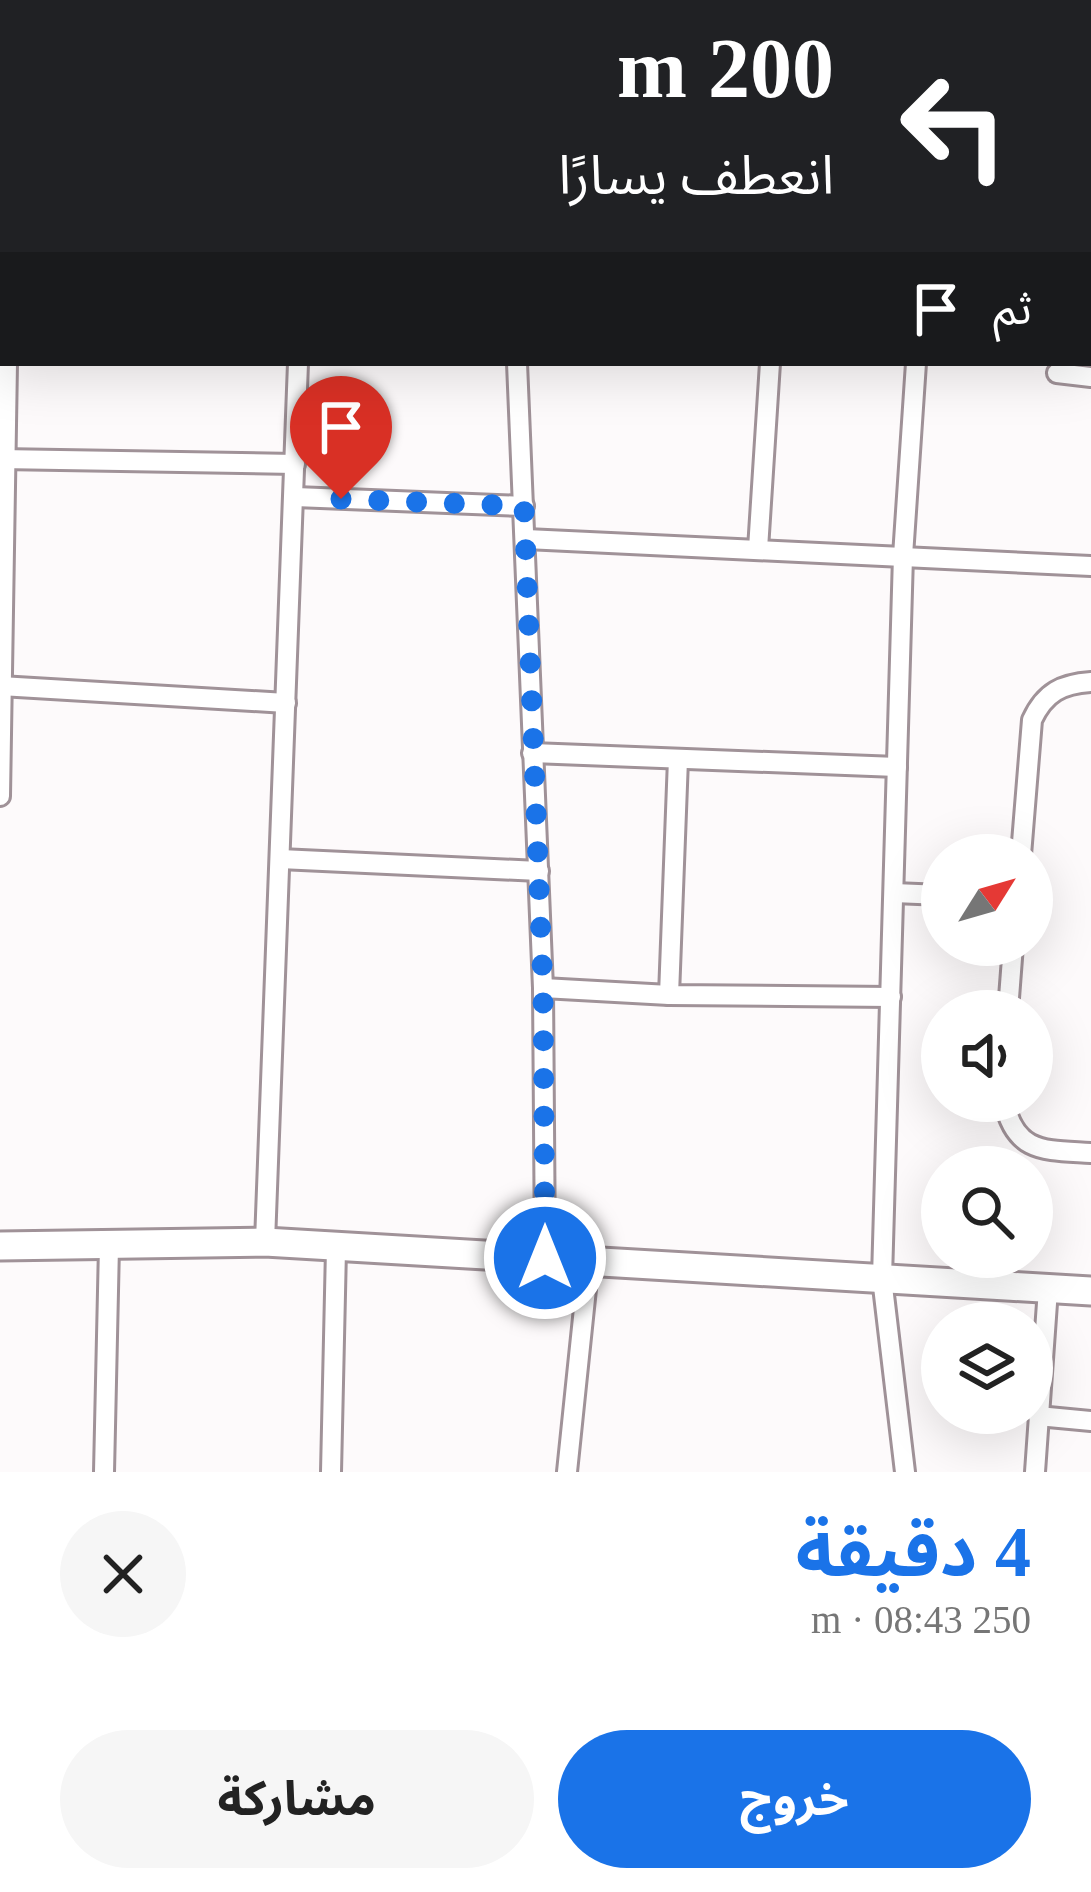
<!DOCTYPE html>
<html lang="ar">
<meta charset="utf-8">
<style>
body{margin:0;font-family:"Times New Roman","Noto Sans Arabic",serif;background:#f6f6f6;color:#222;direction:rtl;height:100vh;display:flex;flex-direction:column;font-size:45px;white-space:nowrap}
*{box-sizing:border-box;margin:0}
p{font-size:39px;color:#767676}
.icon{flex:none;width:66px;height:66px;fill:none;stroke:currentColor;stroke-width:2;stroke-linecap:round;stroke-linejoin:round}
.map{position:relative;height:1472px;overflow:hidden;direction:ltr}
.drawer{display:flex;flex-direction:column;background:#fff;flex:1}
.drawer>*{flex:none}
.banner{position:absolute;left:0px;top:0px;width:1092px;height:366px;box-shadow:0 12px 48px #0002;direction:rtl;background:#202124;color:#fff;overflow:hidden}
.needle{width:78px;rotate:53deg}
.tools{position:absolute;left:921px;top:834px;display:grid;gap:24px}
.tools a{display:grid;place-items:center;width:132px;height:132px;border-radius:50%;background:#fff;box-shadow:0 12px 48px #0002;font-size:60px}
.pin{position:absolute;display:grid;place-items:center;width:102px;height:102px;color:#fff;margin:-123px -51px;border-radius:50% 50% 50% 0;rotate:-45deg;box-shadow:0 0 12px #0007}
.pin .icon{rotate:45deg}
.me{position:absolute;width:132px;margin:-66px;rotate:0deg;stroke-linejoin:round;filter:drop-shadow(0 0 9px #0008)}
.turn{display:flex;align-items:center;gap:42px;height:252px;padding:0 60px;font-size:54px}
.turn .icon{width:156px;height:156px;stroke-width:2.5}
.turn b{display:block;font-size:84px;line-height:102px}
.then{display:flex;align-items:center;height:114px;padding:0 60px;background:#0003;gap:24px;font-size:45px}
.round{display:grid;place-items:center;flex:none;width:126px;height:126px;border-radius:63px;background:#f6f6f6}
.summary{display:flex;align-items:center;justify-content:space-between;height:204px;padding:0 60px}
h1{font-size:72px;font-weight:700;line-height:90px;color:#1a73e8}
.cta{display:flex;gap:24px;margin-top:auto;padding:24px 60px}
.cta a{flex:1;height:138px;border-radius:72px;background:#1a73e8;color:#fff;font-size:48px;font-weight:700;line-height:138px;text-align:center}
.cta a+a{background:#f6f6f6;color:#222}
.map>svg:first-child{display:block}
</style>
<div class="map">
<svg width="1091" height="1472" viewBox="0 0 1091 1472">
<rect width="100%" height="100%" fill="#fdfafb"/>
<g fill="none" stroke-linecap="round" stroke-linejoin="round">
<defs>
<g id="street">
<path d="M62,3L65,0"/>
<path d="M1075,3V0"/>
<path d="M0,208H3"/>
<path d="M1089,237H1091"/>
<path d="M517,363L543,988L545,1258"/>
<path d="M1057,373L1091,377"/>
<path d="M0,459L295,464"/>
<path d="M295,497L524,506"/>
<path d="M526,539L1091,566"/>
<path d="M758,549L770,363"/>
<path d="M0,686L286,703"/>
<path d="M532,753L897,767"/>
<path d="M0,796L7,363"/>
<path d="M1021,855L1032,720C1045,692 1062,684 1091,682"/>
<path d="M280,859L539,871"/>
<path d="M894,893L942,895"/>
<path d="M543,988L669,995L891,997"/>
<path d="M669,995L678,759"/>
<path d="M1008,1011L1013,945"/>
<path d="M1004,1101C1015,1154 1045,1150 1091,1153"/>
<path d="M265,1242L298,363"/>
<path d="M1038,1416L1091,1421"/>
<path d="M104,1472L109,1246"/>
<path d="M331,1472L336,1249"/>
<path d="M567,1472L589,1260"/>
<path d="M905,1472L882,1278L903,556L916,363"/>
<path d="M1035,1472L1048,1289"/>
</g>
<path id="secondary" d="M0,1246L265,1242L1091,1291"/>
</defs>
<use href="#street" stroke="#a09298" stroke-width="24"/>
<use href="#secondary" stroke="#a09298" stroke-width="33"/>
<use href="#street" stroke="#fff" stroke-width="18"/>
<use href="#secondary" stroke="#fff" stroke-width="27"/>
</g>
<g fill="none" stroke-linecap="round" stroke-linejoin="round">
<path stroke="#1a73e8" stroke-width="21" stroke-dasharray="0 37.8" d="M341,499L524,506L543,988L545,1258"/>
</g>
</svg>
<div class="tools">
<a><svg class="needle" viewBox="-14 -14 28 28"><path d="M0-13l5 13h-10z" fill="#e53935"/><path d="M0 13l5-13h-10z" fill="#767676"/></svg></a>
<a><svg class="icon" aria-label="sound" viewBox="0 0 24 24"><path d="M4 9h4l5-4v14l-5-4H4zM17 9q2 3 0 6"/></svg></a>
<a><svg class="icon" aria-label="search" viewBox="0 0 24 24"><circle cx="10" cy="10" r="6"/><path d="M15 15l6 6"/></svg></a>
<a><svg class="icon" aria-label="layers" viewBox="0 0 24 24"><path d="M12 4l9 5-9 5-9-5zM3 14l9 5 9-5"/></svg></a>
</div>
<div class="pin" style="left:341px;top:499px;background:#d93025"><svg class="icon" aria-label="arrive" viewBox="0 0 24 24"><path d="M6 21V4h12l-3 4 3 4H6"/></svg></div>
<svg class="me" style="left:545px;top:1258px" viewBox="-20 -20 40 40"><circle r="17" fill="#1a73e8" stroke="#fff" stroke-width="3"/><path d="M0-11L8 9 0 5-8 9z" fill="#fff"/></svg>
<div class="banner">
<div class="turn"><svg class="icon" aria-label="left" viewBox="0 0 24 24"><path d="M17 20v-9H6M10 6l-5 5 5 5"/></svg><div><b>200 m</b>انعطف يسارًا</div></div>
<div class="then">ثم<svg class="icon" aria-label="arrive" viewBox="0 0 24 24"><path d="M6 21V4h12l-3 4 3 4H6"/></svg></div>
</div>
</div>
<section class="drawer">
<div class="summary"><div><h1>4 دقيقة</h1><p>250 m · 08:43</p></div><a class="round"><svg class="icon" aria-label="close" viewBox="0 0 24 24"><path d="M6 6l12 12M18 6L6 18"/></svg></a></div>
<div class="cta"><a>خروج</a><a>مشاركة</a></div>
</section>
